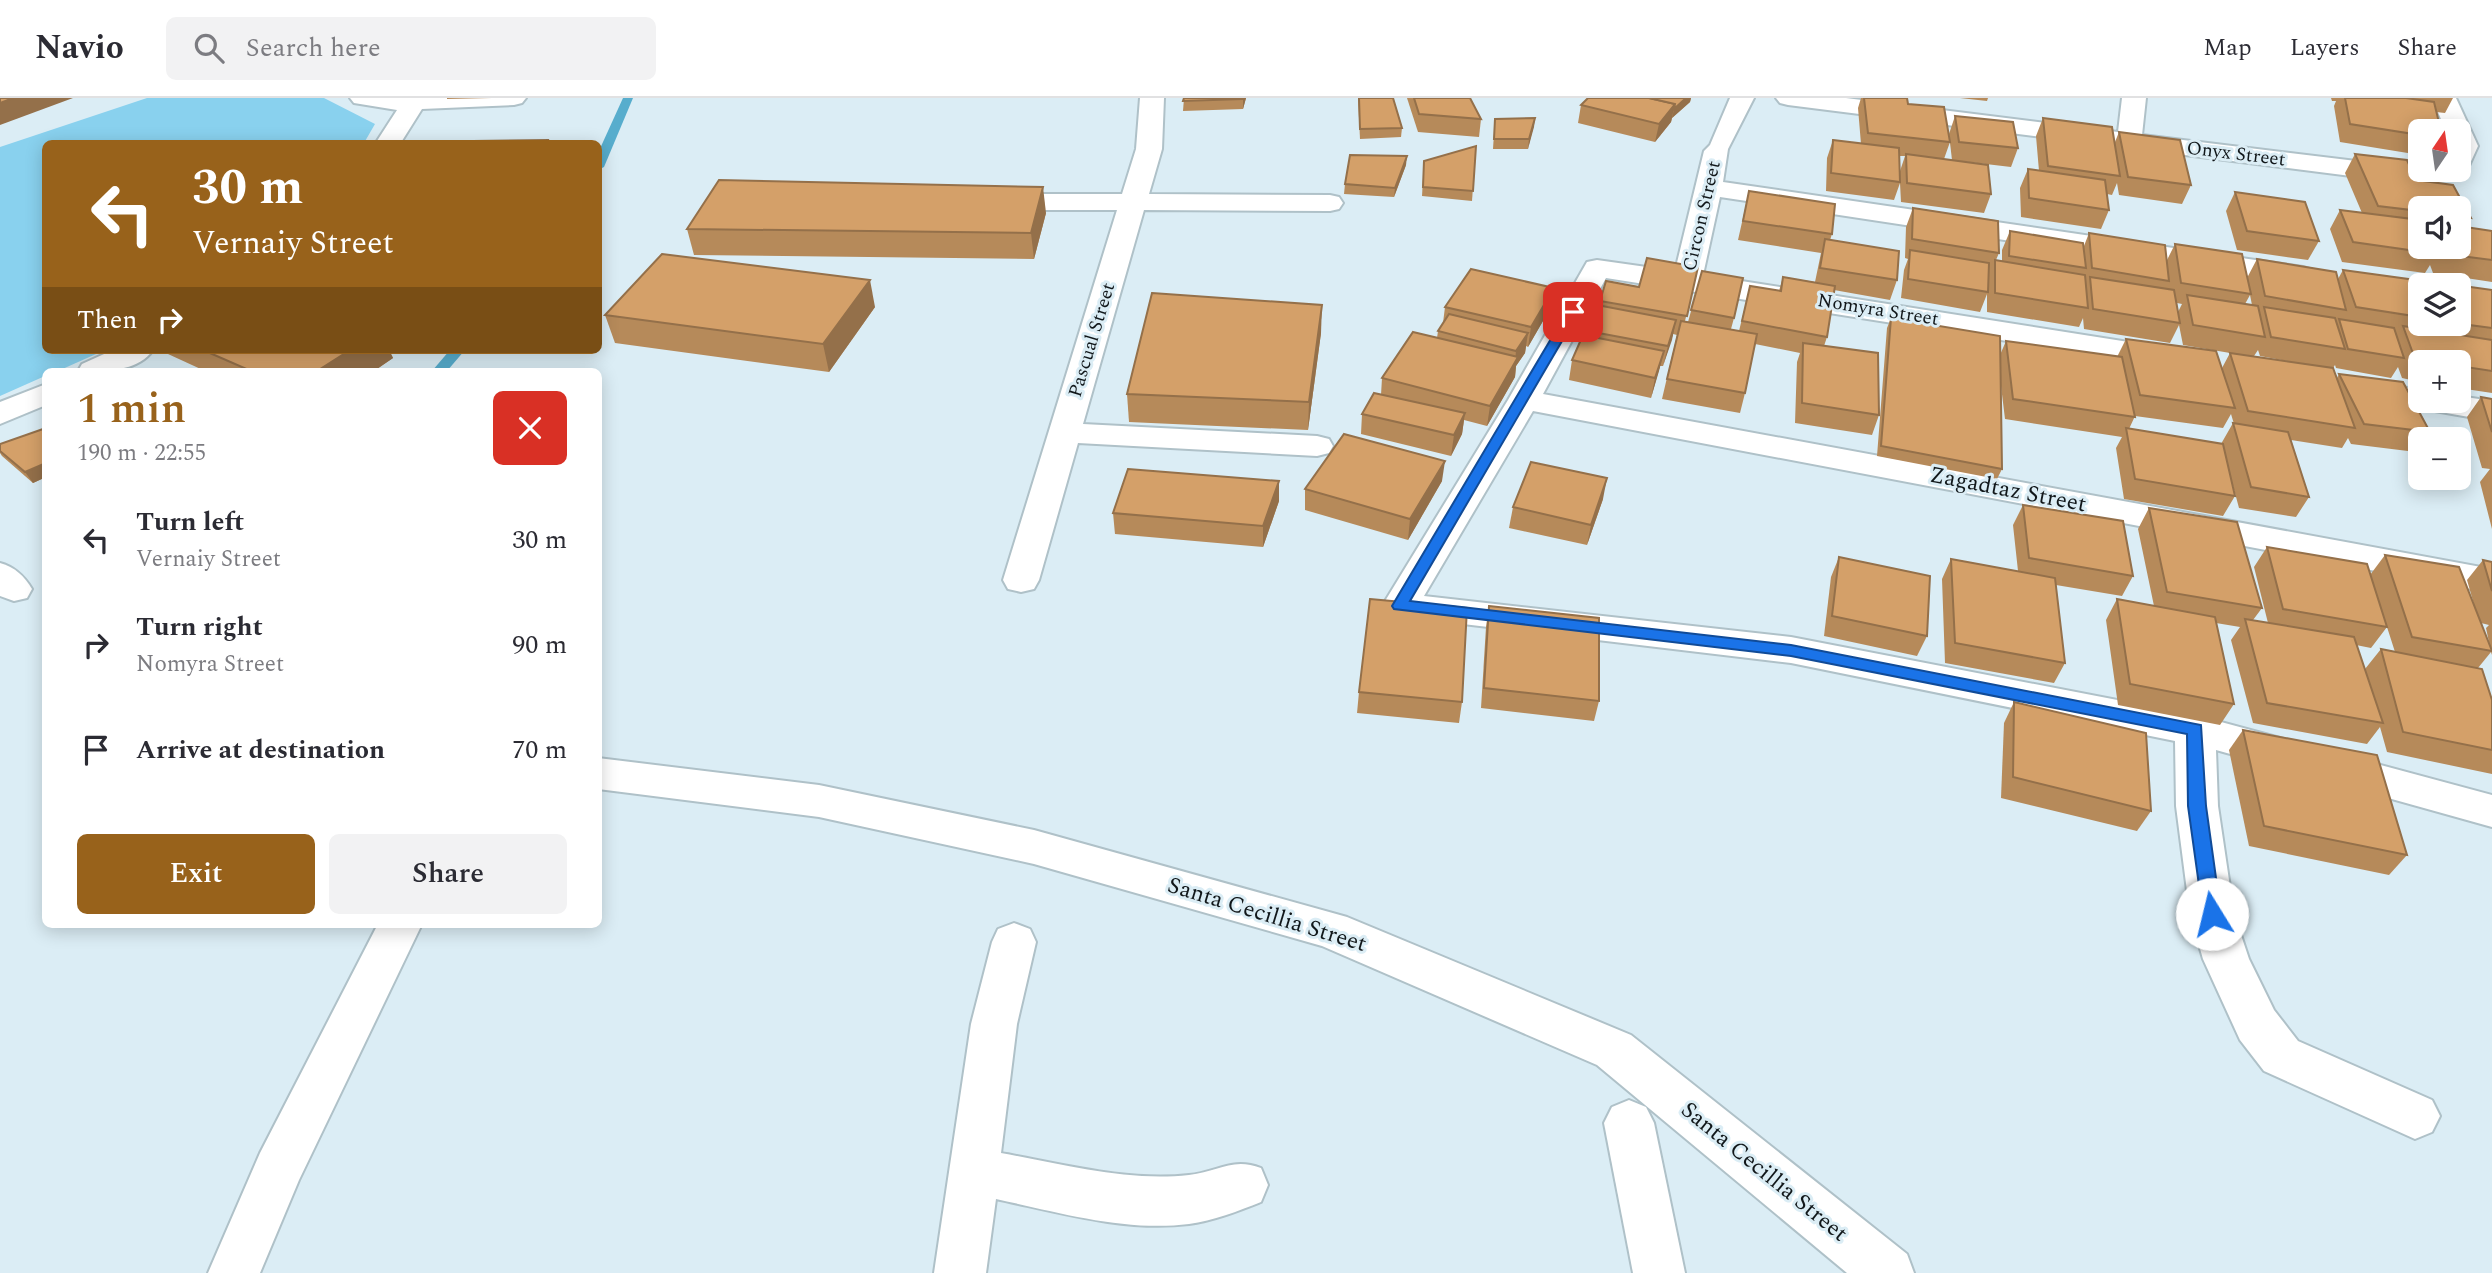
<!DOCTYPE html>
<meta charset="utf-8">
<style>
body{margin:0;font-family:Spectral,serif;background:#f2f2f3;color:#2b2b33;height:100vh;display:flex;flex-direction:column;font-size:26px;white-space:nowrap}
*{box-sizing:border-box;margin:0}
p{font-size:23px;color:#7c7c81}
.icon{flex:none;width:38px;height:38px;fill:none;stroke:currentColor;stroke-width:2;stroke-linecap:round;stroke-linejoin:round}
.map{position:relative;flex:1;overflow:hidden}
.side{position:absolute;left:42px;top:270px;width:560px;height:560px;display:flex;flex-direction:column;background:#fff;border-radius:10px;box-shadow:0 4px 18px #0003}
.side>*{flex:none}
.top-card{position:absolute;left:42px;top:42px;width:560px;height:214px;border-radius:10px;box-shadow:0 4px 18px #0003;background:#98621b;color:#fff;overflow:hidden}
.needle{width:46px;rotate:13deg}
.fabs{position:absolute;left:2408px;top:21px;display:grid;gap:14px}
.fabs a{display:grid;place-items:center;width:63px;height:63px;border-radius:10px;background:#fff;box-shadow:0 4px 18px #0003;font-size:35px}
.pin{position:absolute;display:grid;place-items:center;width:60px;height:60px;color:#fff;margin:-30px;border-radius:14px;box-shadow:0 4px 10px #0006}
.me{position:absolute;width:77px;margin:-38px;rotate:351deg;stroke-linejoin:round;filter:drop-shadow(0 0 5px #0008)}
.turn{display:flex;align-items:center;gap:24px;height:147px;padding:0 35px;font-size:32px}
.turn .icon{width:91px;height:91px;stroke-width:2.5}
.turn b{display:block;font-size:49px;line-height:60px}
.then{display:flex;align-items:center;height:66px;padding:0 35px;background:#0003;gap:14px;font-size:26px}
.round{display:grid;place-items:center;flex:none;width:74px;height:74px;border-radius:10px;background:#f2f2f3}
.head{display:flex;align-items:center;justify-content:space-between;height:119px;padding:0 35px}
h1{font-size:42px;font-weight:600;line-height:52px;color:#98621b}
.primary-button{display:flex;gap:14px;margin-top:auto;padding:14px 35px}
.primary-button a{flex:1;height:80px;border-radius:10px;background:#98621b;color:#fff;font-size:28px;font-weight:600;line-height:80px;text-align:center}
.primary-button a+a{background:#f2f2f3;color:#2b2b33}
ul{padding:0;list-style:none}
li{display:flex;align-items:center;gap:21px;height:105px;padding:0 35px}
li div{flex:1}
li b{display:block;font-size:26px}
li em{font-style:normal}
header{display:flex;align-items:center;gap:42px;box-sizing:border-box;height:98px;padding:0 35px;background:#fff;border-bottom:2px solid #e1e1e2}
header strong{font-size:33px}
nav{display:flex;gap:38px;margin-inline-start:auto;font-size:24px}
.search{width:490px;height:63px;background:#f2f2f3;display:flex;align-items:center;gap:18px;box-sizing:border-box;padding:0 24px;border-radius:10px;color:#7c7c81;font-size:26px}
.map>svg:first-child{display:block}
</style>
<header>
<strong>Navio</strong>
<div class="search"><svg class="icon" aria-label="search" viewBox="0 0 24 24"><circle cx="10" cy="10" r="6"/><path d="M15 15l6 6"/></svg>Search here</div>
<nav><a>Map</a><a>Layers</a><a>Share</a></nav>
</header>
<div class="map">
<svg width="2492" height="1175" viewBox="0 0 2492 1175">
<rect width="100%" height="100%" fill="#dbedf5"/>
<path fill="#89d1ee" d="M147,0H324L375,26L364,45L46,46V252H105L58,273H46L45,278L0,298V49Z"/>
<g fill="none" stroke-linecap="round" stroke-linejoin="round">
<g fill="#57adcd" fill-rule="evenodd">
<path d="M623,0H633L604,69L598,72V55Z"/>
<path d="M450,252H465L447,273H432Z"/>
</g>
<defs>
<g id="minor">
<path d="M350,0H526L522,5L514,7L422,11L400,46H375L397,12L354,5Z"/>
<path d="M1140,0H1164L1162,51L1149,96L1330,97L1339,99L1343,105L1339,111L1330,113L1144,112L1083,326L1317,338L1329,341L1333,348L1329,355L1317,358L1078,345L1039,482L1034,491L1021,494L1008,491L1003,482L1117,112H993L984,110L980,104L984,98L993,96H1122L1136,51Z"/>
<path d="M1730,0H1754L1728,51L1723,84L2303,169L2313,172L2317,178L2313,184L2303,187L1720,99L1703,177L2173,251L2184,254L2188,260L2184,266L2173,269L1606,180L1543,296L2492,471V495L1533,313L1424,498L1791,539L2195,617L2492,697V729L2216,652L2218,708L2234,816L2249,861L2274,912L2298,943L2432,1002L2440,1018L2432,1034L2415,1041L2264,973L2240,942L2203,861L2190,816L2176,708L2175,643L1791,565L1387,517L1382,508L1508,302L1587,164L1597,162L1675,173L1704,53L1710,47Z"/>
<path d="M1776,0H1846L2118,34L2122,0H2146L2142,37L2406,69L2420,67V72H2446L2442,77L2406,85L1788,7L1780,5Z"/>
<path d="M2432,0H2456L2478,48L2468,70L2455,72H2459V33H2446Z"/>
<path d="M113,252H153C137,275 103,273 78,273L82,266Z"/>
<path d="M2360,282L2420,292V303H2459V298L2492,303V323L2349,298L2344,291L2349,284Z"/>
<path d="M46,286V307L0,326V304Z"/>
<path d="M0,465C15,469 24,478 32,491L27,500L14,503L0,498Z"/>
<path d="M598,660L819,687L1034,732L1347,819L1631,937L1907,1156L1914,1175H1847L1597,967L1322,848L1034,766L819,719L598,691Z"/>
<path d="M1014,825L1030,831L1036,844L1017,926L1001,1055C1062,1066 1127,1084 1189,1077C1218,1074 1232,1059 1261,1070L1268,1087L1261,1104C1238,1113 1213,1123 1189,1126C1125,1134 1057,1114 996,1101L986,1175H934L971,926L992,844L998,831Z"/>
<path d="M378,826H422L299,1082L260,1175H208L260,1055Z"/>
<path d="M1629,1002L1646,1009L1654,1025L1685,1175H1633L1604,1025L1612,1009Z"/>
</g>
</defs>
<use href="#minor" stroke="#afc1c8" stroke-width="4"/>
<use href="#minor" fill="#fff" fill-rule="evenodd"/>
</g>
<g fill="#b68a5a" fill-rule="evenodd">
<path d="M447,0H492L447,1Z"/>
<path d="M1184,0H1246L1243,11L1183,13Z"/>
<path d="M1358,0H1393L1402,30L1401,39L1360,41Z"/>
<path d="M1407,0H1470L1481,21L1479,39L1418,34Z"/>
<path d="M1588,0H1691L1690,4L1672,20L1671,24L1655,44L1578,25L1581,7Z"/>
<path d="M1861,0H1907L1908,6L1950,44L1944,61L1991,96L1984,115L1901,104L1900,85L1894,102L1826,93L1827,60L1833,42L1861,46L1858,10ZM1899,58H1905L1900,73Z"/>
<path d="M1960,0H1988L1987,3Z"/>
<path d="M2331,0H2453L2445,15L2436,14L2420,33V57L2340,44L2334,8L2336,3H2332Z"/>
<path d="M1955,18L2018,50L2011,69L1952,62L1949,36Z"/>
<path d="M1535,20L1528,51H1493L1495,21Z"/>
<path d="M2043,20L2115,44L2119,34L2191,87L2182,106L2119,97L2117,85L2112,97L2107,96L2109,112L2101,131L2021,119L2020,90L2028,71L2039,73L2036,38Z"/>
<path d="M1476,48L1472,103L1422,98L1424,63Z"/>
<path d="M2355,56L2407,62L2416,82L2453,87L2471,120L2465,129L2492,133V184L2433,175L2430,167L2425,175L2342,164L2330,131L2340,112L2362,115L2345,75ZM2420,110H2459V149H2420Z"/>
<path d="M1406,67L1394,99L1344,96L1345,86Z"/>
<path d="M1749,93L1832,136L1830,142L1897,182L1890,202L1834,192L1827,239L1824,248L1879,317L1872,337L1795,325L1797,264L1800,255L1755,246L1745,295L1740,315L1662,301L1677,237L1673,236L1663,268H1660L1651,300L1569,282L1572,262L1587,238L1588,233L1599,208L1606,183L1639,189L1698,169L1685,223L1688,224L1702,173L1734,220L1731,231L1739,233L1750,188L1779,193L1783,179L1815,184L1821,155L1738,142Z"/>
<path d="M2235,94L2319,143L2308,162L2237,152L2226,113Z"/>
<path d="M1913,110L1999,155L1996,162L2002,163V152L2010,133L2084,148L2089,135L2167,162L2175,146L2247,180L2257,161L2338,181L2343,172L2420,187V226H2459V187H2441L2442,185L2492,192V295L2459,290V264H2420V284L2402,280L2398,269L2391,280L2336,270L2335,267L2333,270L2337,280L2339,276L2430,334L2425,341H2420V348L2416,354L2351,346L2348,340L2342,350L2291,342L2309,399L2296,419L2239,410L2232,384L2235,398L2223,418L2124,401L2116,350L2122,339L2005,321L2001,288L2002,371L1997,381L1877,358L1887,230L1891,220L2000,257L2006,243L2117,259L2126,241L2222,270L2230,255L2236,256L2183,247L2179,227L2170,245L2084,231L2083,220L2079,229L1987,214V196L1980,214L1901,200L1904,172L1908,161L1905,160L1906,129ZM2250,197L2252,207L2245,206ZM2177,205L2182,206L2178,214ZM2258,252L2260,258L2287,263L2254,258ZM2231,316L2234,326L2233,325L2221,346L2129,331L2135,318L2223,330Z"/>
<path d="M1046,115L1034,161L694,157L687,131Z"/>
<path d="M1554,190L1551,209L1528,249L1526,248L1525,255L1516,268L1515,279L1487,328L1464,322L1462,336L1451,358L1361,336L1362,316L1381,297L1382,280L1437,240L1438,233L1443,225L1445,209Z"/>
<path d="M875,209L829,274L615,245L605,217Z"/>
<path d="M1321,235L1308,332L1129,324L1127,296Z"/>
<path d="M165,252H389L393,260L374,273H205L168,256Z"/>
<path d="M2481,299L2492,301V431L2480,384L2490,371L2482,370L2467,319Z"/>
<path d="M46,330V379L33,385L2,358L0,355V346Z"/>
<path d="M1279,383V403L1263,449L1115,436L1113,415Z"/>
<path d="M1442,383L1408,442L1305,412V391Z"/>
<path d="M1603,401L1587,447L1509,430L1513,409Z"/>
<path d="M2023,407L2133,478L2122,498L2056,487L2065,565L2054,585L1945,565L1942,481L1951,461L2018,473L2013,427Z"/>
<path d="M2149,410L2262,510L2253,522L2268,525L2254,469L2267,449L2370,477L2385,457L2475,510L2467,482L2483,462L2492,464V557L2491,554L2478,570L2492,602V676L2387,654L2380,629L2367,646L2253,625L2231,542L2240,529L2216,525L2234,606L2220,627L2118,607L2106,522L2117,501L2154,508L2138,431ZM2481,525L2489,527L2486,530L2490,549ZM2387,529L2395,554L2381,551L2365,571L2368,580L2356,547L2371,550Z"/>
<path d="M1839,459L1927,538L1917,558L1824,538L1831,479Z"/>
<path d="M1489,508L1599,603L1594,623L1481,610L1486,529Z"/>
<path d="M1359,594L1462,604L1459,625L1357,615Z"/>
<path d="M2014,604L2151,713L2137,733L2001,700L2004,625Z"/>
<path d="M2243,632L2407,757L2389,777L2249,748L2229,652Z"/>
</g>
<g fill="#94704a">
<path d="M13,0H73L0,27V5Z"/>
<path d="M1244,0H1246L1243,11V1Z"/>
<path d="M1686,0H1691L1690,4L1672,20L1674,11Z"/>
<path d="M1675,6L1671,24L1655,44L1659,26Z"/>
<path d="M1535,20L1534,29L1528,51L1529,41Z"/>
<path d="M1407,58L1406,67L1394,99L1395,90Z"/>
<path d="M1043,89L1046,115L1034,161L1031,135Z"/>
<path d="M870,182L875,209L829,274L823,246Z"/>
<path d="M1554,190L1551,209L1528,249L1531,229Z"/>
<path d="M1322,207L1321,235L1308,332L1309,304Z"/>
<path d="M1676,222L1672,242L1663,268L1668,248Z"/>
<path d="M1528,235L1525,255L1516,268L1515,279L1487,328L1490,308L1515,264L1516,253Z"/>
<path d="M350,252H389L393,260L374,273H317Z"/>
<path d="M1664,253L1659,273L1651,300L1655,280Z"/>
<path d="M1465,315L1462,336L1451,358L1454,337Z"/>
<path d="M1445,363L1442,383L1408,442L1410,421Z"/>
<path d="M46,365V379L33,385L25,374Z"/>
<path d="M1607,380L1603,401L1587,447L1591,427Z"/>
<path d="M1279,383V403L1263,449V428Z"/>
</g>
<g fill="#d4a069" stroke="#94704a" stroke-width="2">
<path d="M0,0H13L0,5Z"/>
<path d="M1184,0H1244L1243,1L1183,3Z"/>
<path d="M1359,0H1393L1402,30L1360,31Z"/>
<path d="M1414,0H1470L1481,21L1419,16Z"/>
<path d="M1588,0H1649L1675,6L1659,26L1581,7Z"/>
<path d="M1649,0H1686L1674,11L1675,6Z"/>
<path d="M1864,0H1907L1908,6L1944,9L1950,44L1868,35Z"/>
<path d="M2345,0H2406L2434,4L2441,33H2420V37L2350,26Z"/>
<path d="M1955,18L2013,24L2018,50L1959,44Z"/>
<path d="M1535,20L1529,41H1494L1495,21Z"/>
<path d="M2043,20L2112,29L2120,78L2048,68Z"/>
<path d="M2119,34L2180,42L2191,87L2128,79Z"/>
<path d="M548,42L547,46H399L400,44Z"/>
<path d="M1833,42L1899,50L1900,84L1831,75Z"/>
<path d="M1476,48L1473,93L1423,89L1424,63Z"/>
<path d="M1906,56L1988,67L1991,96L1907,85Z"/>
<path d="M2355,56L2407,62L2416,82L2453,87L2471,120L2459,118V110H2420V113L2378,108Z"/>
<path d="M1350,57L1407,58L1395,90L1345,86Z"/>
<path d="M2028,71L2105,82L2109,112L2029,100Z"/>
<path d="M719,82L1043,89L1031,135L687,131Z"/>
<path d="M1749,93L1835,106L1832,136L1743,123Z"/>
<path d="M2235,94L2305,104L2319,143L2247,133Z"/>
<path d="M1913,110L1998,123L1999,155L1912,141Z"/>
<path d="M2340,112L2420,122V149H2434L2437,156L2353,144Z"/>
<path d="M2459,128L2492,133V162L2445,156L2442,149H2459Z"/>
<path d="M2010,133L2083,145L2086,170L2009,158Z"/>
<path d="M2089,135L2165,147L2169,183L2092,170Z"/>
<path d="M1825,141L1899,153L1897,182L1820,170Z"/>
<path d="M2175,146L2242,156L2251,196L2181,185Z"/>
<path d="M1910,152L1989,165L1988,194L1908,181Z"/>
<path d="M662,156L870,182L823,246L605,217Z"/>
<path d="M1647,160L1698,169L1687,218L1600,203L1606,183L1639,189Z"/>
<path d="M2257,161L2336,174L2346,212L2265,198Z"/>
<path d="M1995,162L2085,177L2088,210L1995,195Z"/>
<path d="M1471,171L1554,190L1531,229L1445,209Z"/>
<path d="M2343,172L2430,184L2431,187H2420V219L2356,209Z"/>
<path d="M1702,173L1743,180L1734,220L1691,212Z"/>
<path d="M1783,179L1835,188L1827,239L1742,223L1750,188L1781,193Z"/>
<path d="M2090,179L2174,192L2180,225L2093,211Z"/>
<path d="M2442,185L2492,192V230L2462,226L2459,219V187H2444Z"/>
<path d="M1152,195L1322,207L1309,304L1127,296Z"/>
<path d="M2187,197L2258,208L2265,239L2193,227Z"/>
<path d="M1597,207L1676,222L1668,248L1588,233Z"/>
<path d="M2264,209L2335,220L2345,251L2271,239Z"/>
<path d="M1449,216L1528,235L1516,253L1438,233Z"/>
<path d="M1891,220L2000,238L2002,371L1881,348Z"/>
<path d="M2339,221L2394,230L2404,260L2348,251Z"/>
<path d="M1681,223L1757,236L1745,295L1667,281Z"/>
<path d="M2403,228L2492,242V273L2459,268V264H2437L2415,261Z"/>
<path d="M1413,234L1518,259L1490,308L1382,280Z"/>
<path d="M1583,237L1664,253L1655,280L1572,262Z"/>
<path d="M2126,241L2216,253L2235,310L2140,297Z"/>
<path d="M2006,243L2122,259L2135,319L2013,301Z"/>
<path d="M1803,245L1878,255L1879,317L1802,305Z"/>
<path d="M203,252H350L317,273H251Z"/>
<path d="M2230,255L2333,270L2355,330L2248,313Z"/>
<path d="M2339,276L2403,284L2430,334L2364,326Z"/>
<path d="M1374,295L1465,315L1454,337L1362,316Z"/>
<path d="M2481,299L2492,301V334Z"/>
<path d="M2233,325L2288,334L2309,399L2251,389Z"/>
<path d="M46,330V365L25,374L0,353V346Z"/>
<path d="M2126,330L2223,346L2235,398L2135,381Z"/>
<path d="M1344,336L1445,363L1410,421L1305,391Z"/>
<path d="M1531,364L1607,380L1591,427L1513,409Z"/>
<path d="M1128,371L1279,383L1263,428L1113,415Z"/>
<path d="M2023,407L2123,423L2133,478L2029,460Z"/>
<path d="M2149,410L2237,424L2262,510L2167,494Z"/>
<path d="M2267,449L2367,466L2387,529L2283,511Z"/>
<path d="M2385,457L2459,469L2492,553L2412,539Z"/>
<path d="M1839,459L1930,478L1927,538L1832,518Z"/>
<path d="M1951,461L2055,480L2065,565L1955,545Z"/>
<path d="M2483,462L2492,464V493Z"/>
<path d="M1370,501L1467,510L1462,604L1359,594Z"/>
<path d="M2117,501L2215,519L2234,606L2130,586Z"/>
<path d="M1489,508L1599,520V603L1484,590Z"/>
<path d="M2245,521L2354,539L2383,625L2267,605Z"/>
<path d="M2381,551L2482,571L2492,602V652L2403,634Z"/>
<path d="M2014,604L2146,635L2151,713L2013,679Z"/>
<path d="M2243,632L2377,657L2407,757L2264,728Z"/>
</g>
<path fill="#1a73e8" stroke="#114b97" stroke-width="2" d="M1573,210L1579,214L1410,503L1791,547L2201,627L2206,708L2221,816L2218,821L2212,824L2203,816L2188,708L2187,636L1791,558L1394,511L1392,508L1567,214Z"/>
<g text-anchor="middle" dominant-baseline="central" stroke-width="6" stroke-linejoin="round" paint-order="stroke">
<g font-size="19" fill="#11171a" stroke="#dbedf5">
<text transform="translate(2236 56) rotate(7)">Onyx Street</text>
<text transform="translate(1702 118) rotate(-77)">Circon Street</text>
<text transform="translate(1878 212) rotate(9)">Nomyra Street</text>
<text transform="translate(1092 242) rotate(-73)">Pascual Street</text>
</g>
<g font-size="23" fill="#11171a" stroke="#dbedf5">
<text transform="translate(2008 392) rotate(11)">Zagadtaz Street</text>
<text transform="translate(1267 817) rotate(17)">Santa Cecillia Street</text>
<text transform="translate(1764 1074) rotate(39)">Santa Cecillia Street</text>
</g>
</g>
</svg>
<div class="fabs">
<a><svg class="needle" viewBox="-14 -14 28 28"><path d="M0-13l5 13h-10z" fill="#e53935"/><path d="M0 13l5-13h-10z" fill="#7c7c81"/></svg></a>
<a><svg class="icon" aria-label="sound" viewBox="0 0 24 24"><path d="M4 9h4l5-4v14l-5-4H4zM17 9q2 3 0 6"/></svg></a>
<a><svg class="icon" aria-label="layers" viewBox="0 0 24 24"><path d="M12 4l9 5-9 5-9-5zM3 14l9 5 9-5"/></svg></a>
<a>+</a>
<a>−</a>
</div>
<div class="pin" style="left:1573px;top:214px;background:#d93025"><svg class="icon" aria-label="arrive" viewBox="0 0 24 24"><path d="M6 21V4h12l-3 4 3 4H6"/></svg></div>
<svg class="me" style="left:2212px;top:816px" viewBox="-20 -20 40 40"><circle r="19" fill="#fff"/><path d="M0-13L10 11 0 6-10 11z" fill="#1a73e8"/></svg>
<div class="top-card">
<div class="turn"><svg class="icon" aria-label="left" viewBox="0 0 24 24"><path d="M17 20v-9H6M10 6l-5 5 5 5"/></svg><div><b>30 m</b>Vernaiy Street</div></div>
<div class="then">Then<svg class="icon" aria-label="right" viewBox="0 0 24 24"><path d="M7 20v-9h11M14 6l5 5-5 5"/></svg></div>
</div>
<section class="side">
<div class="head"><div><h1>1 min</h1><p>190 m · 22:55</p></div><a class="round" style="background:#d93025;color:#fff"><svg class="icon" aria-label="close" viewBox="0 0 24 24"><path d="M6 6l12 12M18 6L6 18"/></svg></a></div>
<ul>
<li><svg class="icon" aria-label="left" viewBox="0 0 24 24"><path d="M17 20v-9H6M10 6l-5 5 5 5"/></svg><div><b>Turn left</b><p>Vernaiy Street</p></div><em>30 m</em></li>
<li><svg class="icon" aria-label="right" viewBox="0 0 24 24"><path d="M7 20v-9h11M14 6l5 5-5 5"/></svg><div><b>Turn right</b><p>Nomyra Street</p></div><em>90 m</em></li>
<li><svg class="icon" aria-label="arrive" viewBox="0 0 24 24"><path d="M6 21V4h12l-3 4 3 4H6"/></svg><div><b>Arrive at destination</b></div><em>70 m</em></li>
</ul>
<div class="primary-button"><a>Exit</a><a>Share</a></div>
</section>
</div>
